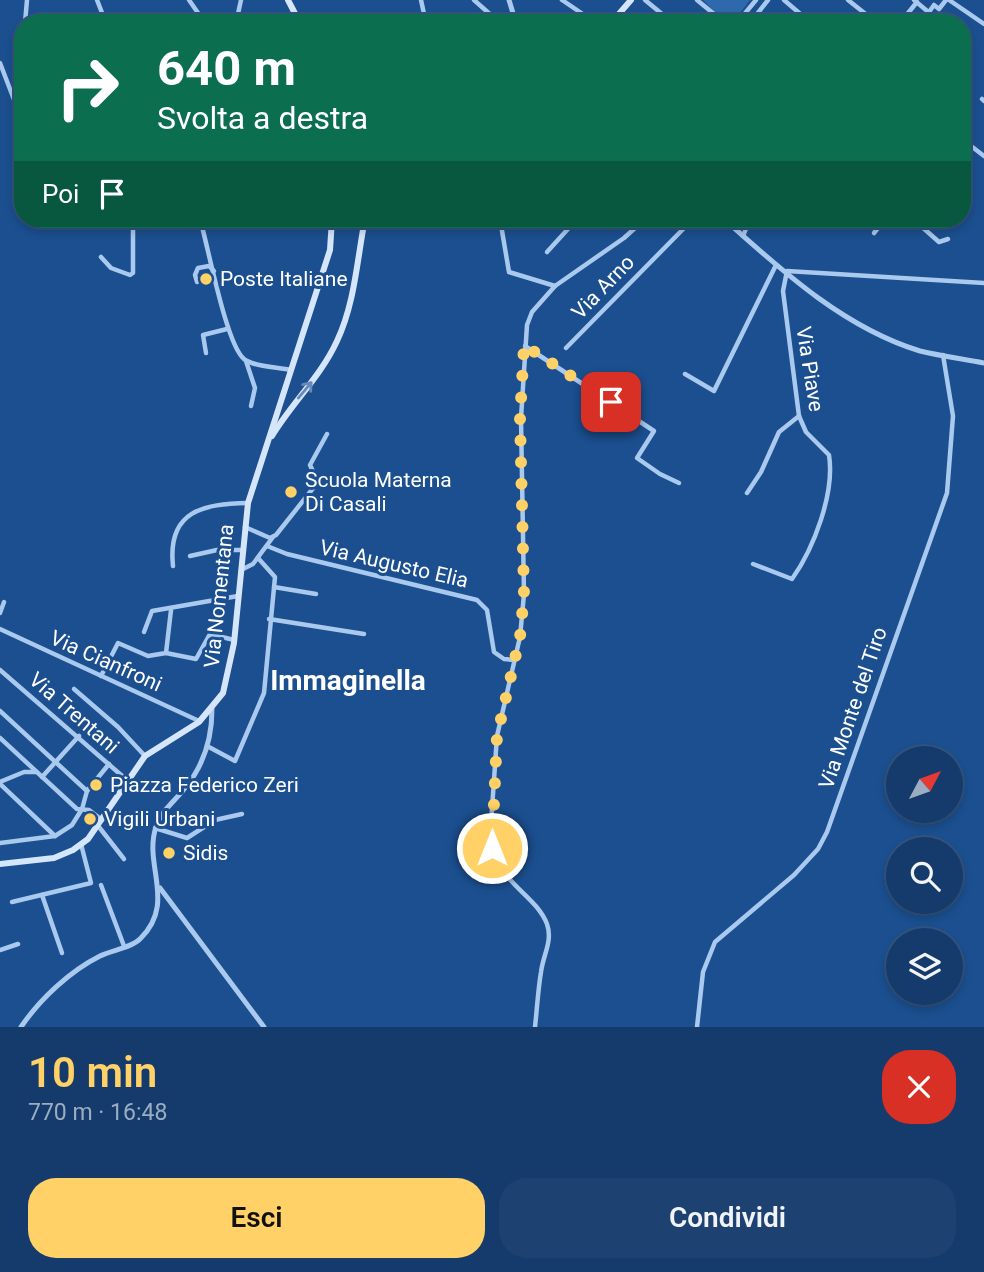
<!DOCTYPE html>
<html lang="it">
<meta charset="utf-8">
<style>
body{margin:0;font-family:Roboto,sans-serif;background:#1d4271;color:#f1f3f6;height:100vh;display:flex;flex-direction:column;font-size:26px;white-space:nowrap}
*{box-sizing:border-box;margin:0}
p{font-size:23px;color:#9dadc1}
.icon{flex:none;width:38px;height:38px;fill:none;stroke:currentColor;stroke-width:2;stroke-linecap:round;stroke-linejoin:round}
.map{position:relative;height:1027px;overflow:hidden}
.details{display:flex;flex-direction:column;background:#143b6b;flex:1}
.details>*{flex:none}
.top-card{position:absolute;left:14px;top:14px;width:957px;height:214px;border-radius:28px;box-shadow:0 4px 10px #0003,0 0 0 2px #33557e;background:#0b6e4f;color:#fff;overflow:hidden}
.needle{width:46px;rotate:49deg}
.buttons{position:absolute;left:886px;top:746px;display:grid;gap:14px}
.buttons a{display:grid;place-items:center;width:77px;height:77px;border-radius:50%;background:#143b6b;box-shadow:0 4px 10px #0003,0 0 0 2px #33557e;font-size:35px}
.pin{position:absolute;display:grid;place-items:center;width:60px;height:60px;color:#fff;margin:-30px;border-radius:14px;box-shadow:0 4px 10px #0006}
.me{position:absolute;width:77px;margin:-38px;rotate:0deg;stroke-linejoin:round;filter:drop-shadow(0 0 5px #0008)}
.turn{display:flex;align-items:center;gap:24px;height:147px;padding:0 28px;font-size:32px}
.turn .icon{width:91px;height:91px;stroke-width:2.5}
.turn b{display:block;font-size:49px;line-height:60px}
.then{display:flex;align-items:center;height:66px;padding:0 28px;background:#0003;gap:14px;font-size:26px}
.round{display:grid;place-items:center;flex:none;width:74px;height:74px;border-radius:28px;background:#1d4271}
.head{display:flex;align-items:center;justify-content:space-between;height:119px;padding:0 28px}
h1{font-size:42px;font-weight:600;line-height:52px;color:#ffd166}
.primary-button{display:flex;gap:14px;margin-top:auto;padding:14px 28px}
.primary-button a{flex:1;height:80px;border-radius:28px;background:#ffd166;color:#111;font-size:28px;font-weight:600;line-height:80px;text-align:center}
.primary-button a+a{background:#1d4271;color:#f1f3f6}
.map>svg:first-child{display:block}
</style>
<div class="map">
<svg width="984" height="1027" viewBox="0 0 984 1027">
<rect width="100%" height="100%" fill="#1b4f8f"/>
<path fill="#2e69ad" d="M703,0H750L732,23H726Z"/>
<g fill="none" stroke-linecap="round" stroke-linejoin="round">
<g stroke="#a9c9ee" stroke-width="4.5">
<path d="M97,0L106,23"/>
<path d="M189,0L205,23"/>
<path d="M421,0L426,23"/>
<path d="M474,0L500,23"/>
<path d="M562,0L596,23"/>
<path d="M645,0L673,23"/>
<path d="M697,0L725,23"/>
<path d="M784,0L811,23"/>
<path d="M848,0L877,23"/>
<path d="M914,0L938,20"/>
<path d="M949,0L984,24"/>
<path d="M929,12L934,5L939,9L946,0"/>
<path d="M25,23L27,0"/>
<path d="M236,23L241,0"/>
<path d="M430,23L455,16"/>
<path d="M737,23L756,0"/>
<path d="M750,23L768,0"/>
<path d="M900,23L917,2"/>
<path d="M0,63L23,123"/>
<path d="M982,99L984,101"/>
<path d="M962,139L984,156"/>
<path d="M60,219L61,222"/>
<path d="M200,219C208,246 226,344 244,359C254,367 278,367 291,370"/>
<path d="M500,219L509,272L555,286"/>
<path d="M913,219L939,242L948,239"/>
<path d="M874,233L885,219"/>
<path d="M743,236L750,219"/>
<path d="M547,252L577,219"/>
<path d="M101,257L111,268L130,275L133,273V219"/>
<path d="M197,282L195,275L198,268L209,266L214,271"/>
<path d="M525,346L654,431L637,458L660,474L679,483"/>
<path d="M566,348L693,219"/>
<path d="M206,353L203,335L227,329"/>
<path d="M246,361L255,388L251,406"/>
<path d="M685,374L714,391L776,265"/>
<path d="M747,493L761,472L779,432L799,416"/>
<path d="M245,527L270,538L276,535L318,482L310,465L327,434"/>
<path d="M267,546L287,554L477,600L487,610L494,652L504,659L514,660"/>
<path d="M190,556L217,550H242"/>
<path d="M753,564L792,579C814,548 835,493 829,455L806,432L799,416L783,291L787,271L984,283"/>
<path d="M173,566C167,510 204,504 248,503"/>
<path d="M241,570L253,564L273,537"/>
<path d="M274,587L316,594"/>
<path d="M0,613L4,602"/>
<path d="M269,619L364,634"/>
<path d="M0,629L199,721"/>
<path d="M144,632L152,611L238,596"/>
<path d="M166,653L196,659L210,634L234,640"/>
<path d="M0,670L128,781"/>
<path d="M101,676L118,643L148,656L166,653L171,610"/>
<path d="M74,689L118,727L145,756"/>
<path d="M0,711L87,791"/>
<path d="M0,738L77,809L89,810L102,820"/>
<path d="M207,746L235,761L264,693L275,577L258,558"/>
<path d="M42,777L79,736"/>
<path d="M0,782L24,772H36"/>
<path d="M0,784L55,836"/>
<path d="M99,827L124,859"/>
<path d="M155,828L187,838L215,820L242,814"/>
<path d="M0,843L55,836L72,825L82,809L87,791L109,764"/>
<path d="M101,885L124,946"/>
<path d="M42,895L62,953"/>
<path d="M12,902L91,883L81,844"/>
<path d="M0,950L18,944"/>
<path d="M535,1027C537,1009 538,990 541,972C543,955 553,941 547,924C535,893 494,881 490,838L497,736L520,637L524,594L521,418L527,325L532,312L555,286L624,238L645,219"/>
<path d="M697,1027L703,972L715,942L794,875L818,849L827,832L947,493L953,416L943,355"/>
</g>
<g stroke="#a9c9ee" stroke-width="5">
<path d="M509,0L516,23"/>
<path d="M724,219C781,270 844,328 920,351C941,356 963,359 984,363"/>
<path d="M160,888L264,1027"/>
<path d="M21,1027C40,999 70,971 100,956C112,950 131,948 140,939C177,903 143,865 156,827C161,811 175,801 185,788C204,765 212,738 212,709"/>
</g>
<g stroke="#d6e6fa" stroke-width="6">
<path d="M288,0L300,23"/>
<path d="M611,23L631,0"/>
<path d="M272,436C292,403 321,376 337,341C355,303 357,259 365,219"/>
<path d="M0,864L54,858L73,850L88,839L145,756L199,722L223,693L234,643L248,503L330,250L332,219"/>
</g>
</g>
<defs><path id="oneway-shaft" d="M-6 0H5M1.5-3L5.5 0L1.5 3" fill="none" stroke-width="1.6" stroke-linecap="round" stroke-linejoin="round" transform="scale(1.75)"/></defs>
<use stroke="#668bba" href="#oneway-shaft" transform="translate(305 390) rotate(-50)"/>
<g fill="none" stroke-linecap="round" stroke-linejoin="round">
<path stroke="#ffd166" stroke-width="12" stroke-dasharray="0 21.6" d="M492,848L497,736L520,637L524,594L520,418L524,345L611,402"/>
</g>
<g fill="#ffd166" stroke="#1b4f8f" stroke-width="2.5">
<circle cx="206" cy="279" r="7"/>
<circle cx="291" cy="492" r="7"/>
<circle cx="96" cy="785" r="7"/>
<circle cx="90" cy="819" r="7"/>
<circle cx="169" cy="853" r="7"/>
</g>
<g text-anchor="middle" dominant-baseline="central" stroke-width="6" stroke-linejoin="round" paint-order="stroke">
<g font-size="21" fill="#fff" stroke="#1b4f8f" text-anchor="start">
<text x="220" y="279">Poste Italiane</text>
<text x="305" y="480">Scuola Materna<tspan x="305" dy="24">Di Casali</tspan></text>
<text x="110" y="785">Piazza Federico Zeri</text>
<text x="104" y="819">Vigili Urbani</text>
<text x="183" y="853">Sidis</text>
</g>
<g font-size="21" fill="#fff" stroke="#1b4f8f">
<text transform="translate(603 287) rotate(-46)">Via Arno</text>
<text transform="translate(810 369) rotate(81)">Via Piave</text>
<text transform="translate(394 564) rotate(13)">Via Augusto Elia</text>
<text transform="translate(219 596) rotate(-84)">Via Nomentana</text>
<text transform="translate(106 661) rotate(24)">Via Cianfroni</text>
<text transform="translate(853 708) rotate(-71)">Via Monte del Tiro</text>
<text transform="translate(74 713) rotate(41)">Via Trentani</text>
</g>
<g font-size="28" font-weight="bold" fill="#fff" stroke="#1b4f8f">
<text x="348" y="680">Immaginella</text>
</g>
</g>
</svg>
<div class="buttons">
<a><svg class="needle" viewBox="-14 -14 28 28"><path d="M0-13l5 13h-10z" fill="#e53935"/><path d="M0 13l5-13h-10z" fill="#9dadc1"/></svg></a>
<a><svg class="icon" aria-label="search" viewBox="0 0 24 24"><circle cx="10" cy="10" r="6"/><path d="M15 15l6 6"/></svg></a>
<a><svg class="icon" aria-label="layers" viewBox="0 0 24 24"><path d="M12 4l9 5-9 5-9-5zM3 14l9 5 9-5"/></svg></a>
</div>
<div class="pin" style="left:611px;top:402px;background:#d93025"><svg class="icon" aria-label="arrive" viewBox="0 0 24 24"><path d="M6 21V4h12l-3 4 3 4H6"/></svg></div>
<svg class="me" style="left:492px;top:848px" viewBox="-20 -20 40 40"><circle r="17" fill="#ffd166" stroke="#fff" stroke-width="3"/><path d="M0-11L8 9 0 5-8 9z" fill="#fff"/></svg>
<div class="top-card">
<div class="turn"><svg class="icon" aria-label="right" viewBox="0 0 24 24"><path d="M7 20v-9h11M14 6l5 5-5 5"/></svg><div><b>640 m</b>Svolta a destra</div></div>
<div class="then">Poi<svg class="icon" aria-label="arrive" viewBox="0 0 24 24"><path d="M6 21V4h12l-3 4 3 4H6"/></svg></div>
</div>
</div>
<section class="details">
<div class="head"><div><h1>10 min</h1><p>770 m · 16:48</p></div><a class="round" style="background:#d93025;color:#fff"><svg class="icon" aria-label="close" viewBox="0 0 24 24"><path d="M6 6l12 12M18 6L6 18"/></svg></a></div>
<div class="primary-button"><a>Esci</a><a>Condividi</a></div>
</section>
